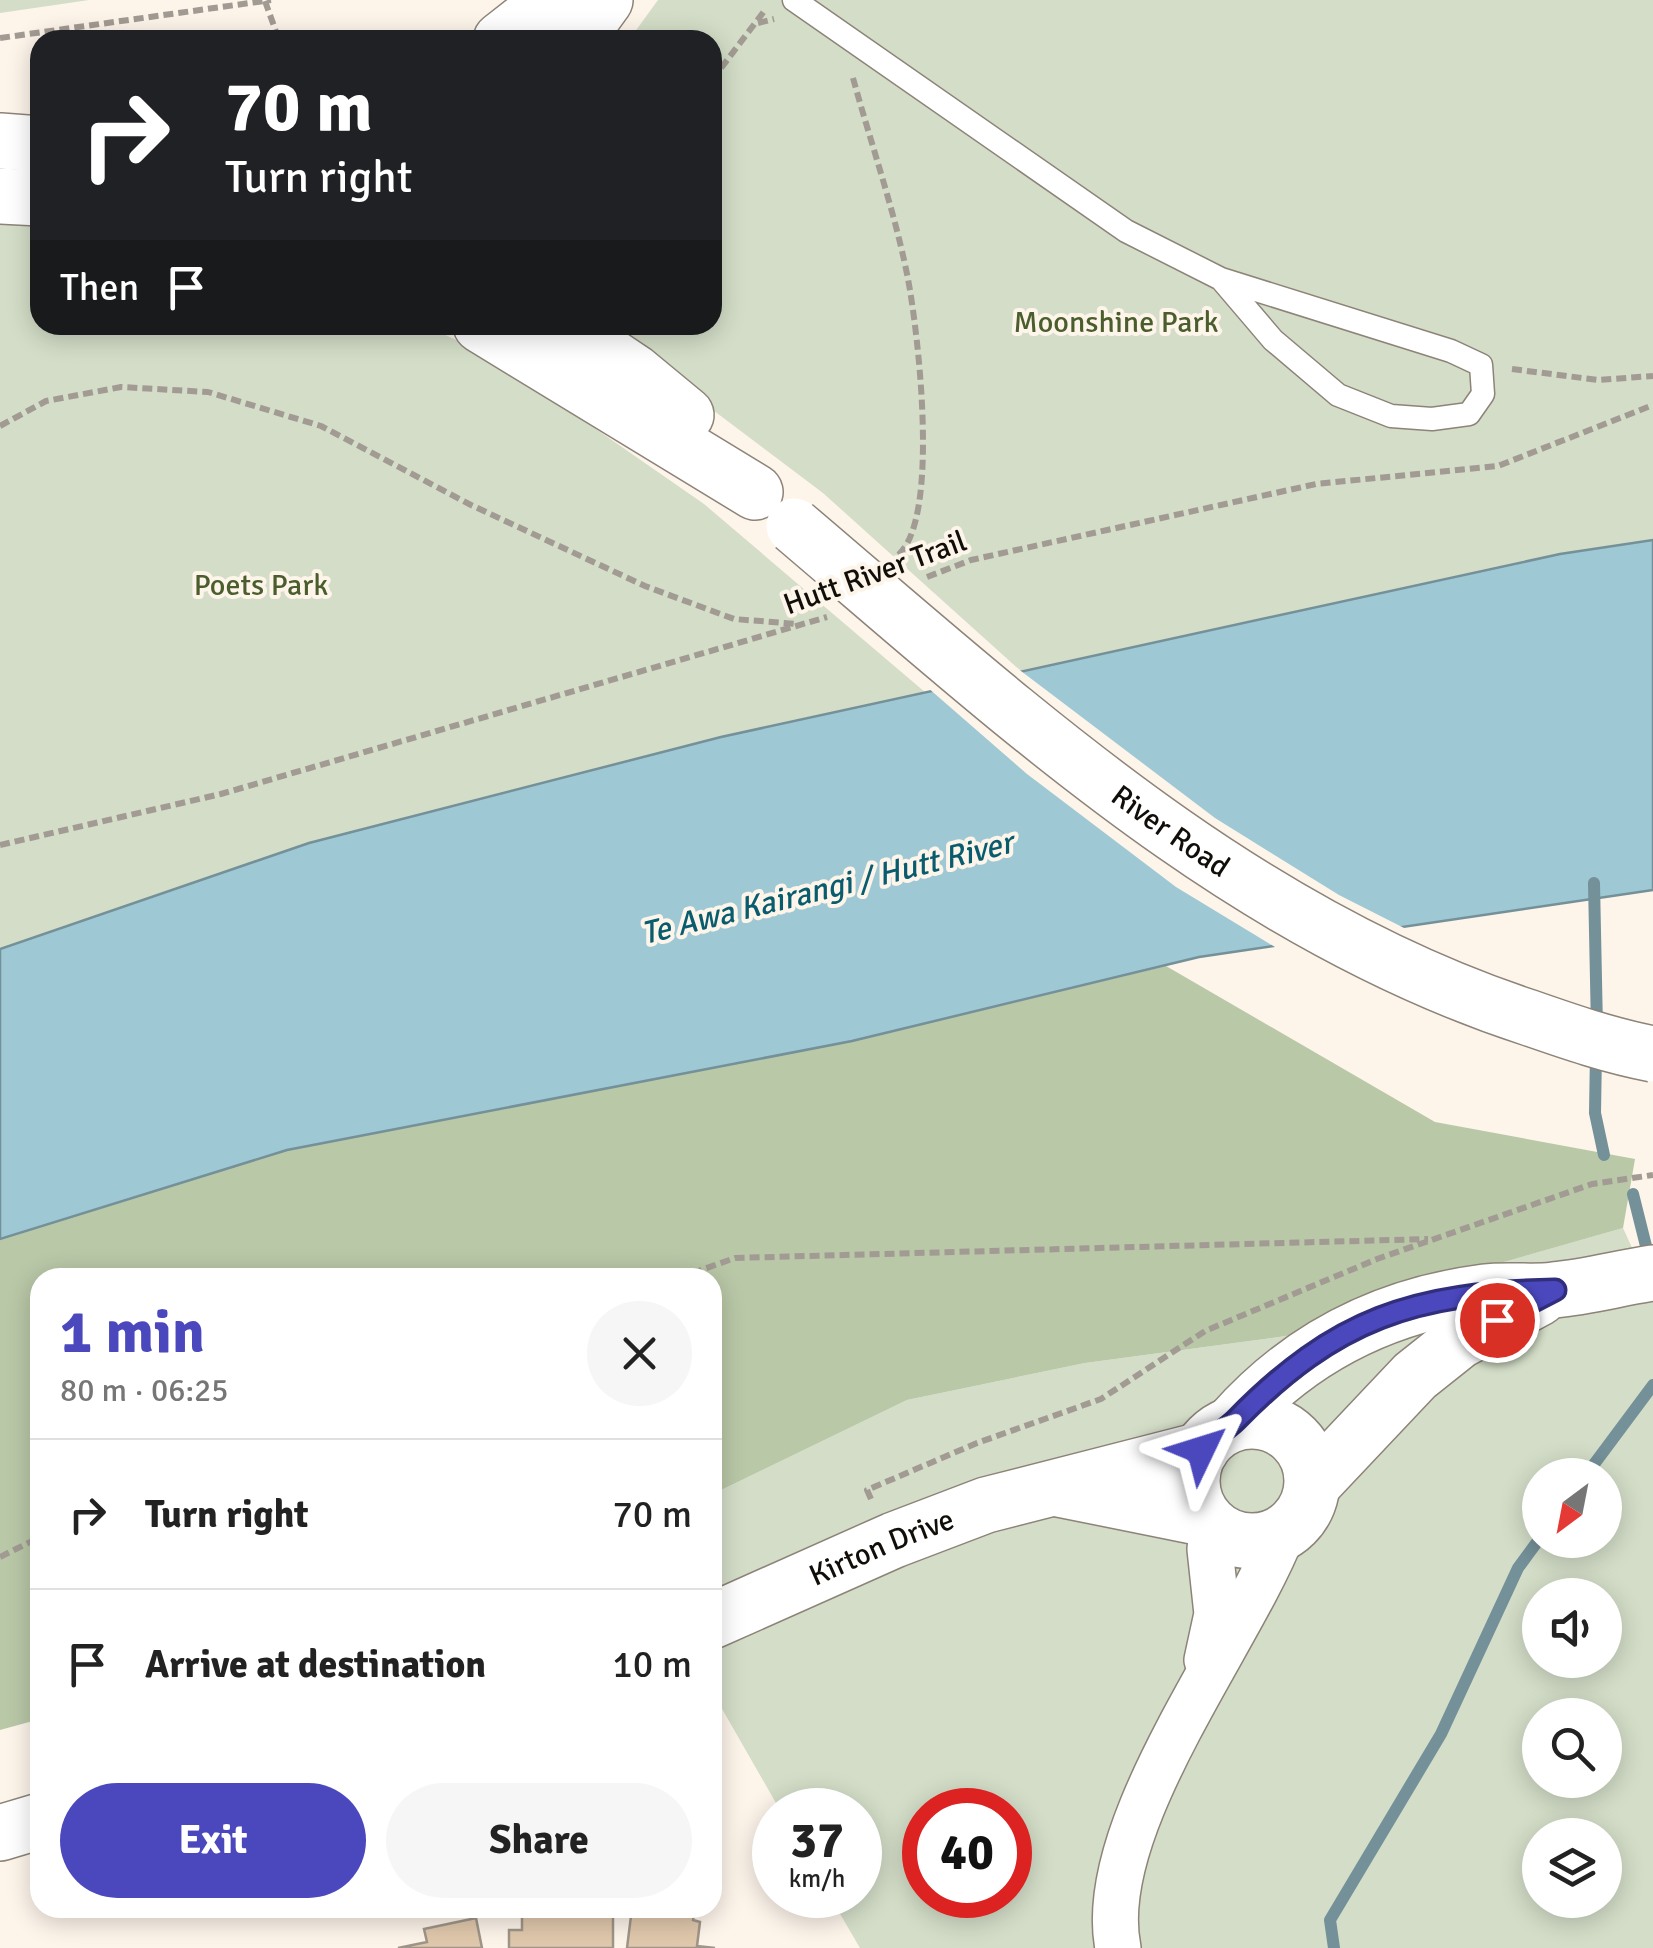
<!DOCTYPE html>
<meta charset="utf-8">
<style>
body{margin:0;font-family:Signika,sans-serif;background:#f6f6f6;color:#222;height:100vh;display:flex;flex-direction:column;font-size:38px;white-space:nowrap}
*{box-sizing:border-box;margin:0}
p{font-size:32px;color:#767676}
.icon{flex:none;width:55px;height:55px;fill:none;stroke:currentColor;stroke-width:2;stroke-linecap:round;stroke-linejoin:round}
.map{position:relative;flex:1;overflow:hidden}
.sheet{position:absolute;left:30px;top:1268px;width:692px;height:650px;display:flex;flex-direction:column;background:#fff;border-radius:30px;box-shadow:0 5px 25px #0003}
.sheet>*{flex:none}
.guide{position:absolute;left:30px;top:30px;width:692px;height:305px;border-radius:30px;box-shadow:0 5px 25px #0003;background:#202124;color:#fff;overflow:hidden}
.needle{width:65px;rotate:212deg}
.buttons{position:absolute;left:1522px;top:1458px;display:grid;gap:20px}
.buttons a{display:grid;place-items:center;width:100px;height:100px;border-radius:50%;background:#fff;box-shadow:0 5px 25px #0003;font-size:50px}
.speed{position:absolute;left:752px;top:1788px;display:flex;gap:20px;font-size:50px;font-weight:700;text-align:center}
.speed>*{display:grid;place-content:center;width:130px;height:130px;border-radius:50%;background:#fff;box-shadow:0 5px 25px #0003;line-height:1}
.speed small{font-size:25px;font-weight:400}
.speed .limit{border:15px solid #d22;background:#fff;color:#111}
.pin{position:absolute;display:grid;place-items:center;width:85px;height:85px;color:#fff;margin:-42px;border:5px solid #fff;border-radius:50%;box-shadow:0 2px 10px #0007}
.me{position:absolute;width:110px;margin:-55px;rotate:49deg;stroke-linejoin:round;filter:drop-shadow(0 0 8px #0008)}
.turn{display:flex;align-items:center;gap:35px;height:210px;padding:0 30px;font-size:45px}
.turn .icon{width:130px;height:130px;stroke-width:2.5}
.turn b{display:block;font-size:70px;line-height:85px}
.then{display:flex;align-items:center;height:95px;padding:0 30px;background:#0003;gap:20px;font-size:38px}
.round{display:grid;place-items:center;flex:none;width:105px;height:105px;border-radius:52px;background:#f6f6f6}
.headline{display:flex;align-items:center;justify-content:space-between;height:170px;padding:0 30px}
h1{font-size:60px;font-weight:700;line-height:75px;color:#4b48be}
.cta{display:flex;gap:20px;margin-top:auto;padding:20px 30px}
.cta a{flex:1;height:115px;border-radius:60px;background:#4b48be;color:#fff;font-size:40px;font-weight:700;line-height:115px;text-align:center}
.cta a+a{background:#f6f6f6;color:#222}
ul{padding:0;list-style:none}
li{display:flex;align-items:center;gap:30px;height:150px;padding:0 30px;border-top:2px solid #e0e0e0}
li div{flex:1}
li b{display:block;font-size:38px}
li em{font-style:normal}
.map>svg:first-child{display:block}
</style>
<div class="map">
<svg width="1653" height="1948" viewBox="0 0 1653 1948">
<rect width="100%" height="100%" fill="#fdf4ea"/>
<g fill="#d3ddc7" fill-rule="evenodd">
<path d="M0,0H89L0,13Z"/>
<path d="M658,0H1653V540L1560,554L1022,672L823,493L600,325H712V40H629Z"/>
<path d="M0,224L40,225V325H423L488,354L704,504L926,693L721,737L309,843L0,949Z"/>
<path d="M1623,1228L1653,1294V1948H860L829,1895H860V1810H780L713,1693V1494L907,1400L1085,1363L1286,1336L1385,1296ZM1540,1475H1605V1540H1540ZM1540,1595H1605V1660H1540ZM1540,1715H1605V1780H1540ZM925,1810H1010V1895H925ZM1540,1835H1605V1900H1540Z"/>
</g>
<path fill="#b9c8a7" d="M1166,966L1435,1122L1635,1159L1623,1228L1385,1296L1349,1317L1286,1336L1085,1363L907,1400L713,1494L712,1278H40V1719L0,1730V1239L287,1150L852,1041Z"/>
<path fill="#9fc8d5" stroke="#749098" stroke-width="2.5" d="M1653,540V890L1199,957L852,1041L287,1150L0,1239V949L309,843L721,737L1560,554Z"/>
<path fill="#fdf4ea" d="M1017,668L1215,818L1339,895L1410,931L1280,950L1176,887L1027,774L927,687Z"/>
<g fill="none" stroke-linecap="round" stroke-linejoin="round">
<g stroke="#749098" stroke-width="12">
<path d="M1594,883L1597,1028"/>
<path d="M1596,1053L1595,1113L1604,1155"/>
<path d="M1633,1194L1649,1258"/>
<path d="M1586,1475L1653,1385"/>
<path d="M1334,1948L1330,1920L1441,1734L1518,1568L1540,1538"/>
</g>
</g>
<g fill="#e0c8ac" stroke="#9f9589" stroke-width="2.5">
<path d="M522,1908H599V1912H613V1948H509V1930H522Z"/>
<path d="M632,1908H695L693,1920L700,1922L697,1946L715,1948H627Z"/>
<path d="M476,1918L482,1948H398L427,1942L424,1929Z"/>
</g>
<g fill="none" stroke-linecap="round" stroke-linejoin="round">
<defs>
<path id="service" d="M794,0L1126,231L1221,279L1273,340L1338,395L1391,416L1432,419L1469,414L1483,394L1481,365L1451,351L1221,279"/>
<g id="minor">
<path d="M1207,1660L1217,1614L1210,1549L1213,1527"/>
<path d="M1118,1948C1094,1828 1238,1645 1282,1534"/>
</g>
<g id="tertiary">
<path d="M501,40L552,0"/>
<path d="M576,40L605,0"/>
<circle cx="1252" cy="1481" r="60"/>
<path d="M1232,1424C1299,1348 1385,1305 1485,1292C1508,1289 1531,1293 1554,1290C1587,1287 1620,1278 1653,1273"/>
<path d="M1313,1484L1415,1376L1459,1341L1539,1298"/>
<path d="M1059,1489L1203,1518"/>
<path id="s1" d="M712,1621L894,1540L986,1505L1201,1450"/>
<path d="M0,1833L40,1821"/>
</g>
<g id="trunk">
<path d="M0,141L40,144"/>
<path d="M0,196L40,198"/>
<path d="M481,325L755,492"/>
<path d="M564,325L634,372L686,415"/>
</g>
</defs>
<use href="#service" stroke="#8d8378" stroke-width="25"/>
<use href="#minor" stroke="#8d8378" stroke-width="48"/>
<use href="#tertiary" stroke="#8d8378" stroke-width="58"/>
<use href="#trunk" stroke="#8d8378" stroke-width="58"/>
<g stroke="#a29b93" stroke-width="6" stroke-dasharray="10 5" stroke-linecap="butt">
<path d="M265,1L279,40"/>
<path d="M758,23L774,19"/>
<path d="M0,38L271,0"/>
<path d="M853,78C871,144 895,212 908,279C918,332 941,521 897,556"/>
<path d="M712,80L765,10"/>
<path d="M1512,369L1598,380L1653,376"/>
<path d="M0,426L46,401L121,387L208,392L321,426L471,505L645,586L734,619L797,624"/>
<path d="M927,577L971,560L1316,484L1498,466L1653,405"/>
<path d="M0,845L221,794L827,617"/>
<path d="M678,1278L735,1258L1428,1239"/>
<path d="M871,1499L867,1490L977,1443L1101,1399L1205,1331L1377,1259L1592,1184L1653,1175"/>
<path d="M0,1557L40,1537"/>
</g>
<use href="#service" stroke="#fff" stroke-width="22"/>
<use href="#minor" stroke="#fff" stroke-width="45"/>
<use href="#tertiary" stroke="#fff" stroke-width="55"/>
<use href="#trunk" stroke="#fff" stroke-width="55"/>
<defs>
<g id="trunk-bridge">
<path id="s2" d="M794,526C1021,719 1241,924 1530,1018C1570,1032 1611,1046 1653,1054"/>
</g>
</defs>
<use href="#trunk-bridge" stroke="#8d8378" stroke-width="58" stroke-linecap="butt"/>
<use href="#trunk-bridge" stroke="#fff" stroke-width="55"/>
</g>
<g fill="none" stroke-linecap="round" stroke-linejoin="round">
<defs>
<path id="route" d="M1201,1450C1211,1437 1225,1431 1236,1420C1336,1318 1414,1293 1555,1290L1497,1320"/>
</defs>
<use href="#route" stroke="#312f7c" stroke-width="25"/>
<use href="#route" stroke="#4b48be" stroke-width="18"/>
</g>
<g text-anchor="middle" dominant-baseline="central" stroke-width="8" stroke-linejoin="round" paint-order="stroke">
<g font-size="30" fill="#4a5d2c" stroke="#fdf4ea">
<text x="1116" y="322">Moonshine Park</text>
<text x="261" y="585">Poets Park</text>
</g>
<g font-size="30" fill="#110d09" stroke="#fdf4ea">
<text transform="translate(875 573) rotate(-20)">Hutt River Trail</text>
<text stroke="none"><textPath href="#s2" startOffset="485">River Road</textPath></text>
<text stroke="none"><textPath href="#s1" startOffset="185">Kirton Drive</textPath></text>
</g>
<g font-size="32" font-style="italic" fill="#085c6e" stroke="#fdf4ea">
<text transform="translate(827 888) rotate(-14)">Te Awa Kairangi / Hutt River</text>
</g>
</g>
</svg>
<div class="buttons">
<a><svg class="needle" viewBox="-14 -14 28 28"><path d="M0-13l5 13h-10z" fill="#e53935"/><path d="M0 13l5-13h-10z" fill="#767676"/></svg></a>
<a><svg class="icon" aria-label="sound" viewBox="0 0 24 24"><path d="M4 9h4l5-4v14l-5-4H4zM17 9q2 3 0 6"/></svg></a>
<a><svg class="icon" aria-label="search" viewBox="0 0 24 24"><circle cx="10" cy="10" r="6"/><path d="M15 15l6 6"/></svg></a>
<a><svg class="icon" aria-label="layers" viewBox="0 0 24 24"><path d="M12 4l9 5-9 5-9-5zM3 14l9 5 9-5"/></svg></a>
</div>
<div class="speed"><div>37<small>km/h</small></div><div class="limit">40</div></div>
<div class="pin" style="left:1497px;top:1320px;background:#d93025"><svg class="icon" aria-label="arrive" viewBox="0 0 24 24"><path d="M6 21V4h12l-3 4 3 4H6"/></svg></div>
<svg class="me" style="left:1201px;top:1450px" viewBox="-20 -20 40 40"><path d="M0-17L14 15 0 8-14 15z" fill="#4b48be" stroke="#fff" stroke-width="4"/></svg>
<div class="guide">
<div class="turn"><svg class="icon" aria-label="right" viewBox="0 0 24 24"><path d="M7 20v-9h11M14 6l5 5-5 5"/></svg><div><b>70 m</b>Turn right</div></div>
<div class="then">Then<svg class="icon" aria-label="arrive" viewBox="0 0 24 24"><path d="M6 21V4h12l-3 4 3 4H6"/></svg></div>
</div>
<section class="sheet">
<div class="headline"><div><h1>1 min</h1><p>80 m · 06:25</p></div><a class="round"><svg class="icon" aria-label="close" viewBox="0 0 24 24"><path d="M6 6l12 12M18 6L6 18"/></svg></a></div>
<ul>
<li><svg class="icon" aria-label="right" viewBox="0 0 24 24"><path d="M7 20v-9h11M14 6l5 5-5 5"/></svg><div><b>Turn right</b></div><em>70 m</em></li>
<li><svg class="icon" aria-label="arrive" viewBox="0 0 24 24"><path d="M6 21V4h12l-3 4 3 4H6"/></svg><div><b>Arrive at destination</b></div><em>10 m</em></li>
</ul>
<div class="cta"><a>Exit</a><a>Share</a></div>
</section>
</div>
